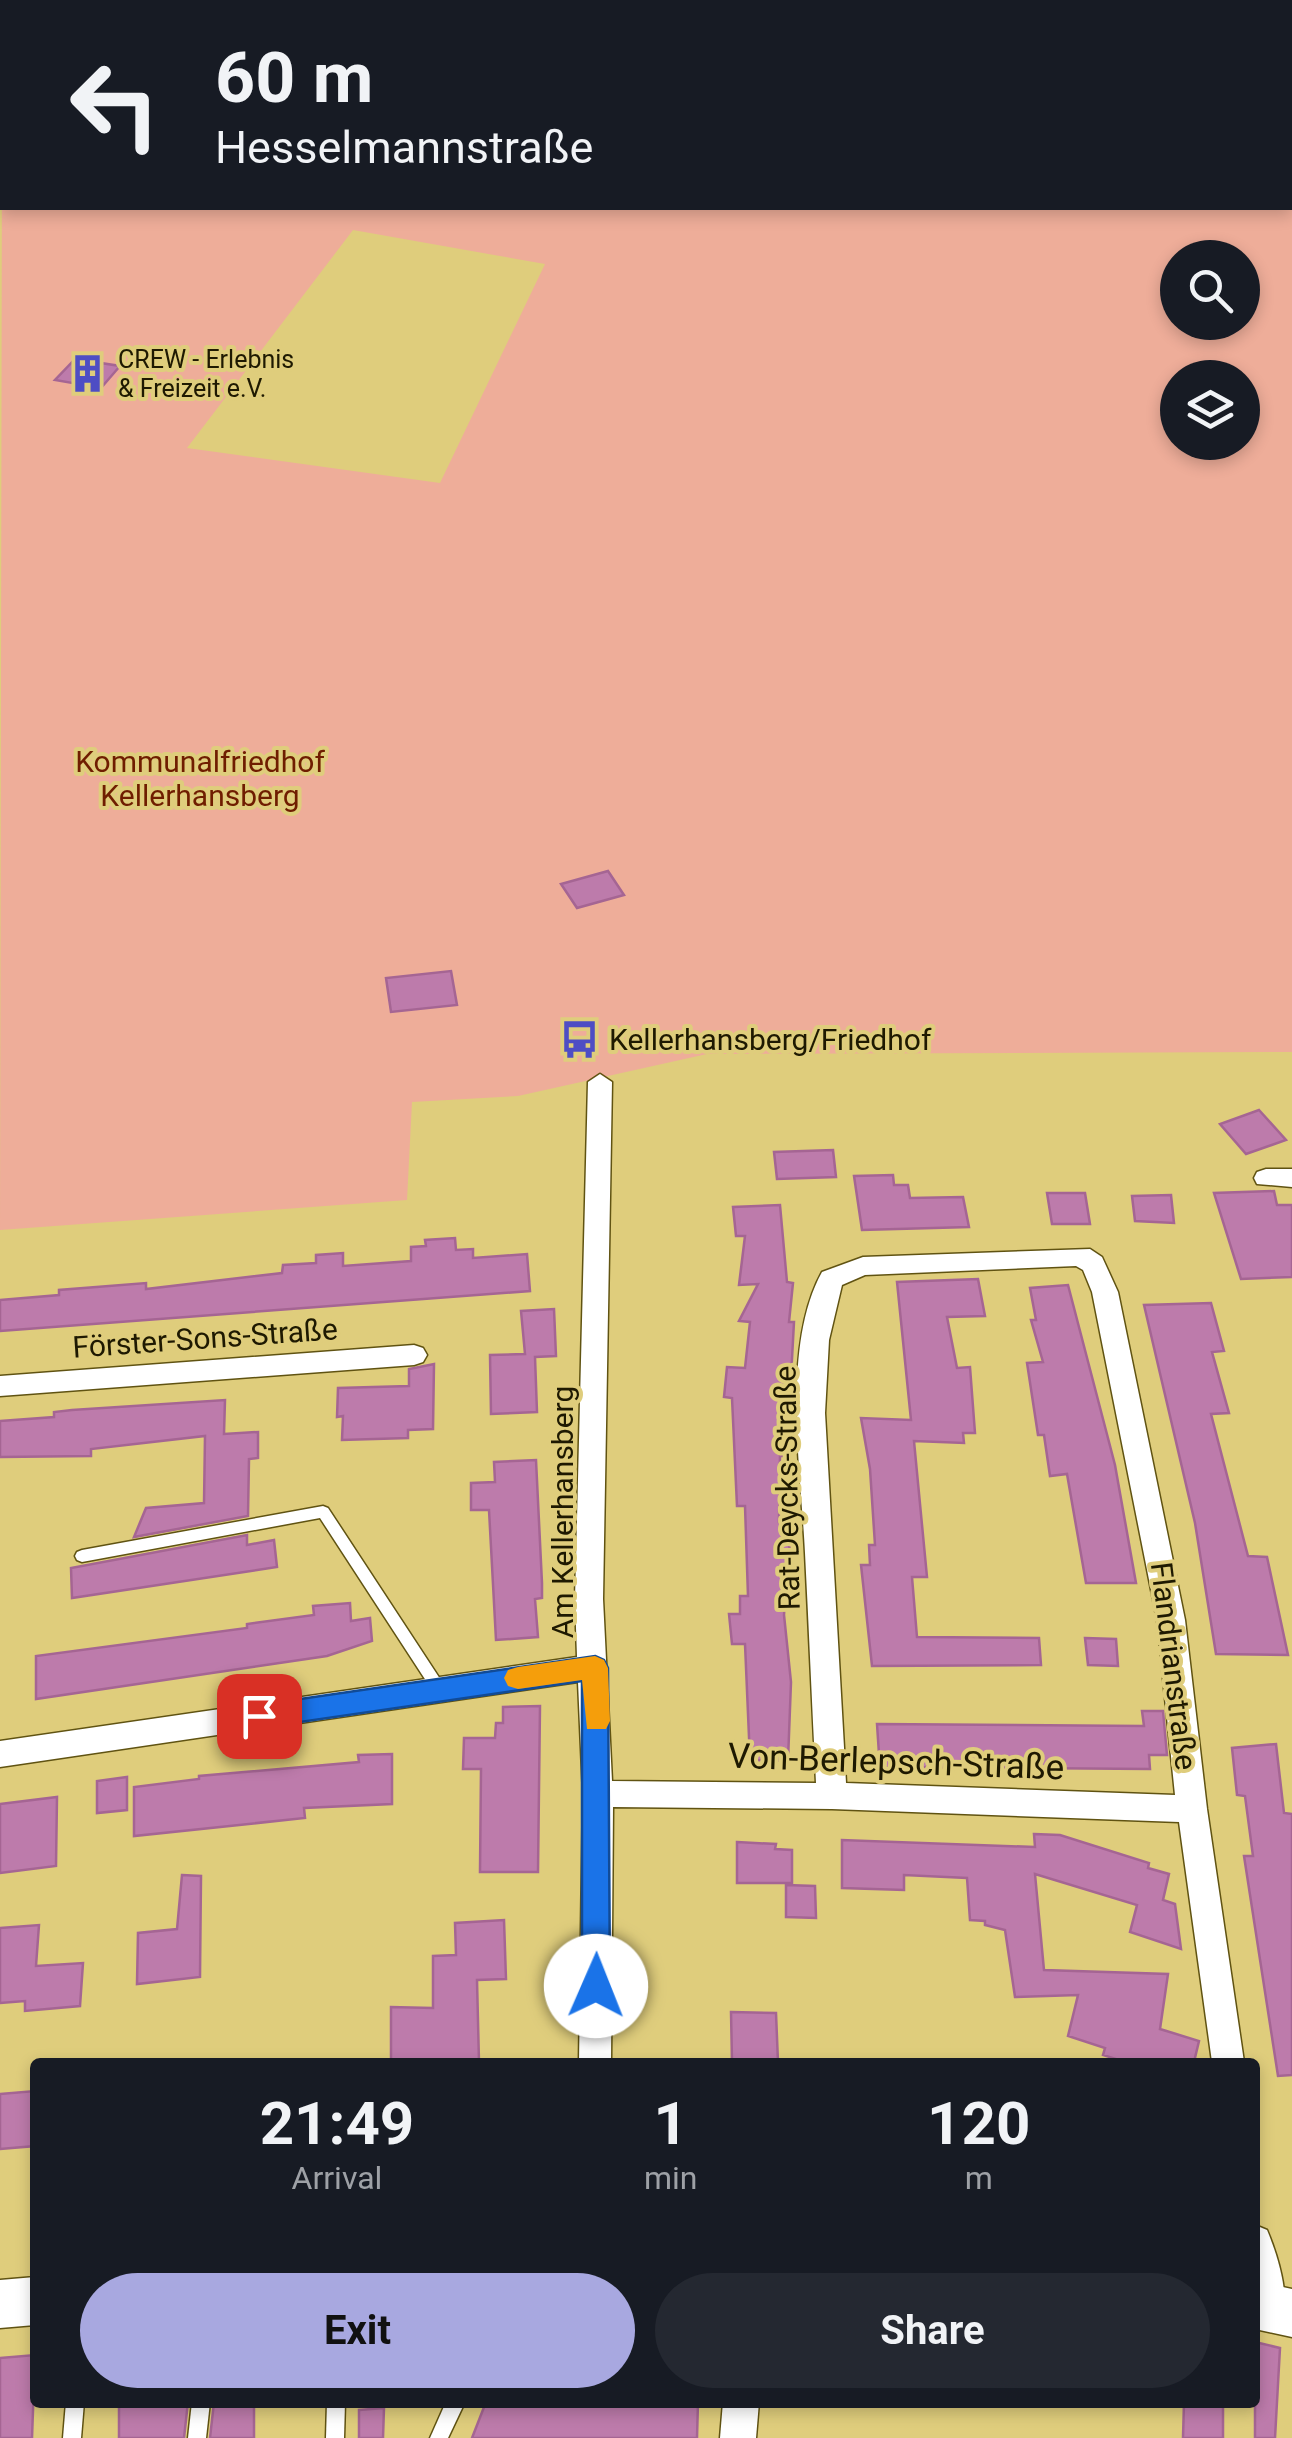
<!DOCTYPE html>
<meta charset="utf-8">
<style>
body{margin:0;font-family:Roboto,sans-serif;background:#242831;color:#f1f3f6;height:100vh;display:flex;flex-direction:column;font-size:38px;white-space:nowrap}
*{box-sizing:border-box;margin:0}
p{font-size:32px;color:#9ea1a6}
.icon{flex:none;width:55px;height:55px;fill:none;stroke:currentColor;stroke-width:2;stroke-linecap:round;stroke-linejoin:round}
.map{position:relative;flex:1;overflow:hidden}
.panel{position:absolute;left:30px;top:2058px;width:1230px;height:350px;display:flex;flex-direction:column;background:#171b24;border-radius:10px;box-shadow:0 5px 15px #0003}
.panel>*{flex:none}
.banner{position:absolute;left:0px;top:0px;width:1292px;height:210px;box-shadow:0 5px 15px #0003;background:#171b24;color:#f1f3f6;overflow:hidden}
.fabs{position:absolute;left:1160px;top:240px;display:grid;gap:20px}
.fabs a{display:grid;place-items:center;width:100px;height:100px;border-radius:50%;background:#171b24;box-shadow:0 5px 15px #0003;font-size:50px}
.pin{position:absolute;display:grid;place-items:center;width:85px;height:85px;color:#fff;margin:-42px;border-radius:20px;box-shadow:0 5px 15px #0006}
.me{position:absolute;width:110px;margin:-55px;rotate:1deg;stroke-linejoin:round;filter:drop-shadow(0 0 8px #0008)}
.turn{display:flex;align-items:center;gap:35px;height:210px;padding:0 50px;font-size:45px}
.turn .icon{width:130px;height:130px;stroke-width:2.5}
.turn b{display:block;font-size:70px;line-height:85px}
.eta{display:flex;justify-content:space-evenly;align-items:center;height:170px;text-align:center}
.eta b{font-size:60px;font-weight:700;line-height:70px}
.button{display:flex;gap:20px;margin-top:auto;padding:20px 50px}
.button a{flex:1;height:115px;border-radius:60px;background:#a8a8e0;color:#111;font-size:40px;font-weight:700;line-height:115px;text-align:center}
.button a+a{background:#242831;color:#f1f3f6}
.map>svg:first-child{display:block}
</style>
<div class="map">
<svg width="1292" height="2438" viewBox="0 0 1292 2438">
<rect width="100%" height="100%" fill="#dfcd7c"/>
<g fill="#eead99" fill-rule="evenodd">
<path d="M0,0H919L2,2L0,72Z"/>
<path d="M2,133V208H1290L1292,143V1052L707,1054L518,1096L412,1102L407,1200L0,1230ZM353,230L545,264L440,483L187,448ZM1178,258H1242V322H1178ZM1178,378H1242V442H1178Z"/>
</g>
<g fill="#bd7bab" stroke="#a56593" stroke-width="2.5">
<path d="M75,359L120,366L101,388L55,380Z"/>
<path d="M608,871L624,895L577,908L561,884Z"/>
<path d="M451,971L457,1005L391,1012L386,978Z"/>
<path d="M1259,1110L1286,1140L1246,1154L1220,1124Z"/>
<path d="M833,1150L836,1177L777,1179L774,1152Z"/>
<path d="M893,1175L894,1185H908L910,1198L963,1197L969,1227L862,1230L854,1176Z"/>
<path d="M1274,1191L1277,1205H1292V1277L1241,1279L1214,1193Z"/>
<path d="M1047,1193H1085L1090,1224H1052Z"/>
<path d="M1171,1195L1174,1223L1135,1221L1132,1196Z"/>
<path d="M780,1205L787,1282L793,1283L789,1322H794L789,1414H783L785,1456H780L779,1522H789L790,1581H786L784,1615L791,1682L788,1761L750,1760L745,1644H732L729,1614H740V1596H748L745,1506H737L732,1398L724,1397L727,1367L745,1368L750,1322L739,1321L758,1284L739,1285L745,1236H736L733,1207Z"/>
<path d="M455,1238L456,1250L473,1249V1258L527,1254L530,1291L0,1331V1300L59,1295V1290L146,1283V1289L282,1273L283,1265L316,1263V1255L343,1253V1266L411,1261V1247L426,1246L425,1240Z"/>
<path d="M978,1279L985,1316L947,1317L957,1368L970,1367L975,1433H963L964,1443L914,1441L927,1577H912L917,1637L1039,1638L1041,1665L872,1666L861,1565H870L869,1545H875L870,1469L861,1418L911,1420L897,1282Z"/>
<path d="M1068,1285L1115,1465L1136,1583H1086L1067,1474L1050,1476L1044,1435H1038L1027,1363L1043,1362L1031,1320H1036L1030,1288Z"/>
<path d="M1211,1303L1224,1351L1212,1352L1229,1413L1211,1414L1248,1556L1267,1557L1288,1655L1216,1654L1195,1523L1144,1305Z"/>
<path d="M554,1309L556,1356L535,1357L537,1412L491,1414L490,1355L525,1354L521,1311Z"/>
<path d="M434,1364L433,1429L408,1430V1438L342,1440L343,1416L337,1417L338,1388L409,1386V1369Z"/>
<path d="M225,1400L224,1434L258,1432V1458L249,1459L248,1516L134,1537L146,1508L204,1503L205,1436L91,1449V1456L0,1457V1421L54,1417V1412L72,1410Z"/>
<path d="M536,1460L542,1583V1598L535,1599L538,1637L496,1640L489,1510H471V1483L495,1482L494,1462Z"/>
<path d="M247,1535V1545L274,1540L277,1567L72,1598L71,1568Z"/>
<path d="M350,1603L351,1621L370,1618L372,1641L327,1656L36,1699V1656L247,1628V1624L314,1615L313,1606Z"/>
<path d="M1085,1638L1116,1639L1118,1666L1088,1665Z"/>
<path d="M540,1706L538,1872H480L481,1769H463L464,1738H495L496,1723H503V1707Z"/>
<path d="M1142,1711H1163L1167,1755H1149L1150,1769L883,1767L879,1754L877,1724L1144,1726Z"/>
<path d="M1276,1744L1284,1813L1292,1814V2075L1278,2076L1244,1856H1253L1245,1796L1237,1795L1232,1748Z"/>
<path d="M392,1754V1804L304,1808L305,1818L134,1836V1787L199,1779V1776L359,1762L358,1755Z"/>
<path d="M127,1777V1810L97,1813V1781Z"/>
<path d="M57,1797L56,1866L0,1873V1804Z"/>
<path d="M1034,1834L1060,1835L1149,1863L1148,1868L1169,1874L1163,1900L1175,1904L1181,1949L1130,1932L1137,1905L1035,1874L1044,1970L1168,1974L1160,2029L1199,2041L1194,2062H1125L1103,2055L1105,2048L1068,2036L1078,1995L1015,1997L1005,1930L985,1925V1921L970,1920L967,1878L904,1875V1890L842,1888V1840L1035,1847Z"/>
<path d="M737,1842L776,1844L775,1849L792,1850V1883H737Z"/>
<path d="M182,1875L201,1876L200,1977L137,1984L138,1933L177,1929Z"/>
<path d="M786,1885L815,1886L816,1918L786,1917Z"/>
<path d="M504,1920L506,1979L477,1980L479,2062H391V2007L433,2008V1956L456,1955L455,1923Z"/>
<path d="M39,1925L36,1966L83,1963L80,2006L25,2011V2001L0,2003V1928Z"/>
<path d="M731,2012L776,2013L778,2062H732Z"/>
<path d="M35,2091V2146L0,2149V2094Z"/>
<path d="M1255,2342L1280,2348L1275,2438H1255Z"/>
<path d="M35,2355L32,2438H0V2358Z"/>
<path d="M119,2402H188L184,2438H119Z"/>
<path d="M214,2402H254V2438H210Z"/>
<path d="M486,2402H698L697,2438H472Z"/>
<path d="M1184,2402H1223V2438H1183Z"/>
<path d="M384,2408L383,2438H359V2410Z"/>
</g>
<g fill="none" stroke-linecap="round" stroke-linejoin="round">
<defs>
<g id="lane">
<rect x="0" y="143" width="2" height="4"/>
<path d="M323,1506L328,1508L444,1685L446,1689L444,1693L439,1695L434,1693L320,1518L82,1562L77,1560L75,1556L77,1552L82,1550Z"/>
<path d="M66,2402H84L81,2438H63Z"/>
<path d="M192,2402H210L206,2438H188Z"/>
<path d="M327,2402H345L344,2438H326Z"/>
<path d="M446,2402H465L448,2438H430Z"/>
</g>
<g id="street">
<path d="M600,1074L612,1082L603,1599L612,1781L816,1783C812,1706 809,1629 805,1553C801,1471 781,1346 822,1272L863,1257L1090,1249L1102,1257L1118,1292L1185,1620L1207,1809L1244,2062H1212L1179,1822L832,1809L613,1807L611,2062H579L583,1794L578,1682L0,1767V1741L577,1657L575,1599L588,1082ZM1076,1266L1083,1270L1092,1292L1157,1620L1175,1795L846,1783L825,1413L829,1340L842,1285L865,1275Z"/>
<path d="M1266,1169H1292V1187L1257,1184L1254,1178L1257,1172Z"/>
<path d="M414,1345L423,1348L427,1355L423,1362L414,1365L0,1396V1376Z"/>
<path d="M1255,2225L1267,2230C1277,2254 1291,2297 1281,2320L1269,2325L1255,2316Z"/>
<path d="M723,2402H759L756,2438H720Z"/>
</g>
<g id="secondary">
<path d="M35,2277V2325L0,2328V2280Z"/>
<path d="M1255,2281L1292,2289V2337L1255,2329Z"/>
</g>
<g id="highway">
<rect x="1290" y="95" width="2" height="17"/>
<rect x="0" y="100" width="2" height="16"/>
</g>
</defs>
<use href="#lane" stroke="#605312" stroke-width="3"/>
<use href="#street" stroke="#605312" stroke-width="3"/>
<use href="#secondary" stroke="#605312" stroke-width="3"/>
<use href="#highway" stroke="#605312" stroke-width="3"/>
<use href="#lane" fill="#fff" fill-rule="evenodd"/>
<use href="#street" fill="#fff" fill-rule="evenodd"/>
<use href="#secondary" fill="#fff" fill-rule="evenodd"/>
<use href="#highway" fill="#fff" fill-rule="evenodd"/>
</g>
<path fill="#1a73e8" stroke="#114b97" stroke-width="2.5" d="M595,1656L604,1660L608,1668L610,1986L606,1995L596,1999L586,1995L582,1986V1681L259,1728L249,1725L245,1716L249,1708L259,1705Z"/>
<path fill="#f59e0b" d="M595,1656L604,1660L608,1668L610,1721L606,1729H587L582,1680L518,1689L508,1686L504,1678L508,1670L518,1667Z"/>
<defs>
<symbol id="building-bare" viewBox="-9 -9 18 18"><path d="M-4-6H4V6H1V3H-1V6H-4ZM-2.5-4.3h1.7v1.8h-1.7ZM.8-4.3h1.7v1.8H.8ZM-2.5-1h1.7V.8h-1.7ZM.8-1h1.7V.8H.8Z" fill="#4e4dc4" stroke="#dfcd7c" stroke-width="2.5" paint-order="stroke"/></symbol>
<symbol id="bus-bare" viewBox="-9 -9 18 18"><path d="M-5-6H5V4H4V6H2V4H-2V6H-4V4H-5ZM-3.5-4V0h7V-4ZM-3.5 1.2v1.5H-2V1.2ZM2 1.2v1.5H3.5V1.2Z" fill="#4e4dc4" stroke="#dfcd7c" stroke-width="2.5" paint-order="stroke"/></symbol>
</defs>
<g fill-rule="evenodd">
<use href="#building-bare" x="60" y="346" width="55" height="55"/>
<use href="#bus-bare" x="552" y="1012" width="55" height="55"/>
</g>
<g text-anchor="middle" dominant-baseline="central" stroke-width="8" stroke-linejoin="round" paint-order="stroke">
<g font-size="25" fill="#1e1901" stroke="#dfcd7c" text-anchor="start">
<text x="118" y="359">CREW - Erlebnis<tspan x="118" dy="29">&amp; Freizeit e.V.</tspan></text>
</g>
<g font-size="30" fill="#6f1d00" stroke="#dfcd7c">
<text x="200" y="761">Kommunalfriedhof<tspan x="200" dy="34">Kellerhansberg</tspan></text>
</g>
<g font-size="30" fill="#1e1901" stroke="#dfcd7c" text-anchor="start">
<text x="609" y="1039">Kellerhansberg/Friedhof</text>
</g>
<g font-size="30" fill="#1e1901" stroke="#dfcd7c">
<text transform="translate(205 1338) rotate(-4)">Förster-Sons-Straße</text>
<text transform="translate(787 1488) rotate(-91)">Rat-Deycks-Straße</text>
<text transform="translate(562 1512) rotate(-90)">Am Kellerhansberg</text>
<text transform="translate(1174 1666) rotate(83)">Flandrianstraße</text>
</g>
<g font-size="35" fill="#1e1901" stroke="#dfcd7c">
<text transform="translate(896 1762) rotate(2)">Von-Berlepsch-Straße</text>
</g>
</g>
</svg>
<div class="fabs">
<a><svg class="icon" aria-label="search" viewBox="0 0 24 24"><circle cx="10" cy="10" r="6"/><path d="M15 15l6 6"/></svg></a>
<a><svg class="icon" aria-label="layers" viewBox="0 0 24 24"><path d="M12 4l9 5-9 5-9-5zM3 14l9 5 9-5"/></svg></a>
</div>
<div class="pin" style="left:259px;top:1716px;background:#d93025"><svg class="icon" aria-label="arrive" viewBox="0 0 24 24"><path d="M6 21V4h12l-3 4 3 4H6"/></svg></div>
<svg class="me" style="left:596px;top:1986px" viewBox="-20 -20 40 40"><circle r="19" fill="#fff"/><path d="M0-13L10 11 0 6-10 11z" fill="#1a73e8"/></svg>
<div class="banner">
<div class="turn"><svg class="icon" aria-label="left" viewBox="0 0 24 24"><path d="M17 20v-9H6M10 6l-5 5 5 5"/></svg><div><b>60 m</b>Hesselmannstraße</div></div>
</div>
<section class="panel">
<div class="eta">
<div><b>21:49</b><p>Arrival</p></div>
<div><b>1</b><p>min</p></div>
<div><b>120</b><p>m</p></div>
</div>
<div class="button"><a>Exit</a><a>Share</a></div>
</section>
</div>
